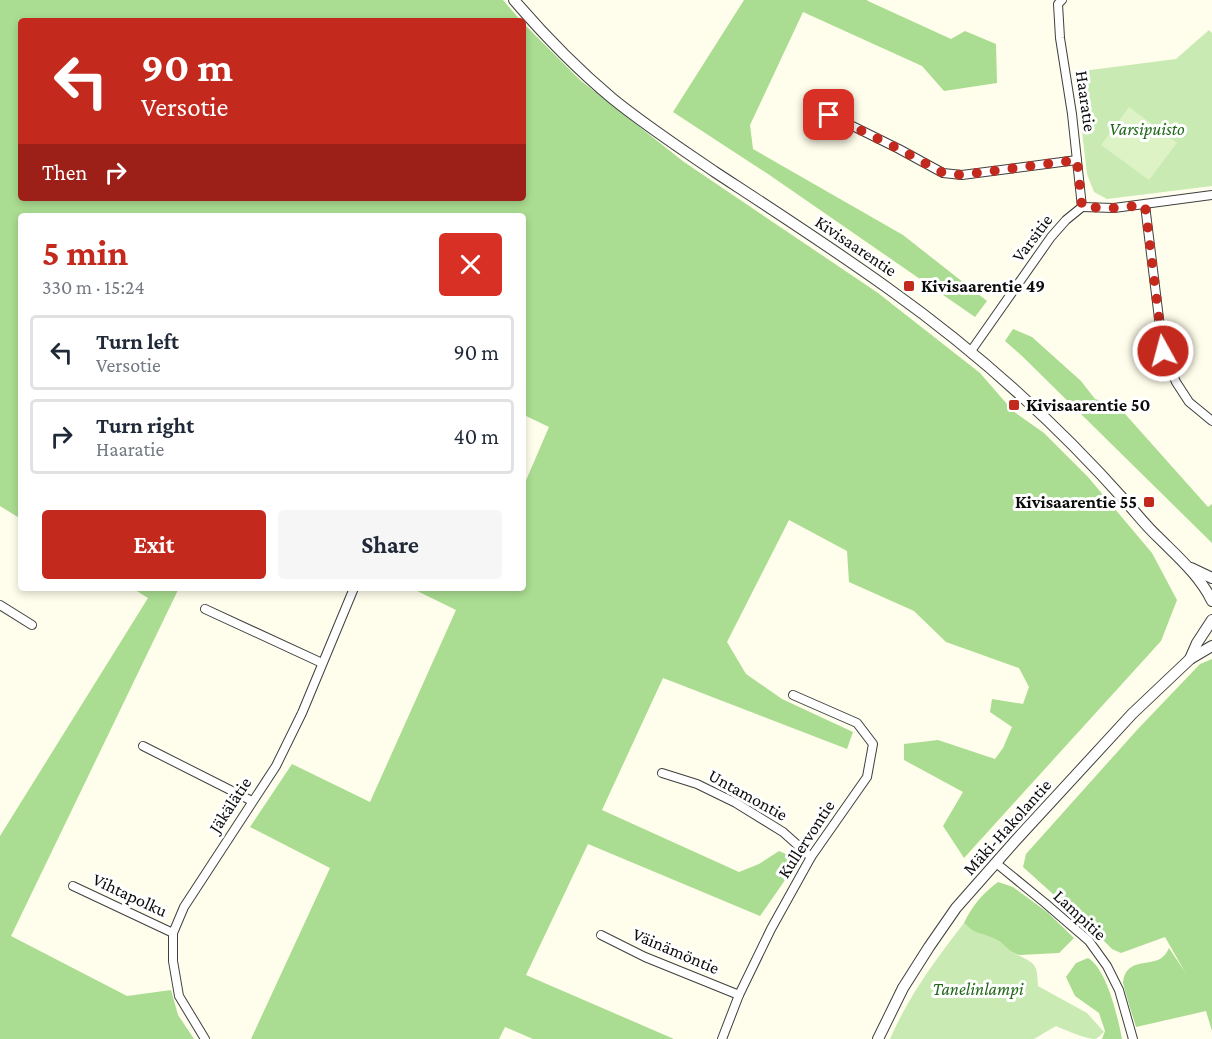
<!DOCTYPE html>
<meta charset="utf-8">
<style>
body{margin:0;font-family:"Crimson Pro",serif;background:#f6f6f7;color:#1f2937;height:100vh;display:flex;flex-direction:column;font-size:22px;white-space:nowrap}
*{box-sizing:border-box;margin:0}
p{font-size:20px;color:#747a83}
.icon{flex:none;width:33px;height:33px;fill:none;stroke:currentColor;stroke-width:2;stroke-linecap:round;stroke-linejoin:round}
.map{position:relative;flex:1;overflow:hidden}
.drawer{position:absolute;left:18px;top:213px;width:508px;height:378px;display:flex;flex-direction:column;background:#fff;border-radius:6px;box-shadow:0 3px 9px #0003}
.drawer>*{flex:none}
.hud{position:absolute;left:18px;top:18px;width:508px;height:183px;border-radius:6px;box-shadow:0 3px 9px #0003;background:#c3291d;color:#fff;overflow:hidden}
.pin{position:absolute;display:grid;place-items:center;width:51px;height:51px;color:#fff;margin:-26px;border-radius:12px;box-shadow:0 3px 9px #0006}
.me{position:absolute;width:66px;margin:-33px;rotate:353deg;stroke-linejoin:round;filter:drop-shadow(0 0 4px #0008)}
.turn{display:flex;align-items:center;gap:21px;height:126px;padding:0 24px;font-size:27px}
.turn .icon{width:78px;height:78px;stroke-width:2.5}
.turn b{display:block;font-size:42px;line-height:51px}
.then{display:flex;align-items:center;height:57px;padding:0 24px;background:#0003;gap:12px;font-size:22px}
.round{display:grid;place-items:center;flex:none;width:63px;height:63px;border-radius:6px;background:#f6f6f7}
.head{display:flex;align-items:center;justify-content:space-between;height:102px;padding:0 24px}
h1{font-size:36px;font-weight:700;line-height:45px;color:#c3291d}
.primary-button{display:flex;gap:12px;margin-top:auto;padding:12px 24px}
.primary-button a{flex:1;height:69px;border-radius:6px;background:#c3291d;color:#fff;font-size:24px;font-weight:700;line-height:69px;text-align:center}
.primary-button a+a{background:#f6f6f7;color:#1f2937}
ul{padding:0;list-style:none}
li{display:flex;align-items:center;gap:18px;height:75px;margin:0 12px 9px;padding:0 12px;border:3px solid #e0e1e3;border-radius:6px}
li div{flex:1}
li b{display:block;font-size:22px}
li em{font-style:normal}
.map>svg:first-child{display:block}
</style>
<div class="map">
<svg width="1212" height="1039" viewBox="0 0 1212 1039">
<rect width="100%" height="100%" fill="#fffdeb"/>
<g fill="#c9ebb3">
<path d="M1209,30L1212,33V186L1107,199L1094,192L1087,174L1075,72L1176,59Z"/>
<path d="M964,923C977,936 984,932 997,940C1004,944 1009,951 1016,954C1035,964 1037,962 1038,986L1087,1013L1104,1032C1101,1034 1099,1038 1095,1039C1086,1039 1065,1030 1056,1026L1034,1039H890C908,997 936,959 964,923Z"/>
</g>
<g fill="#aadd91">
<path d="M0,0H503L521,21H21V198H524V24L580,80L684,162L878,293L980,373L1013,411L1044,433L1088,477L1152,553L1177,600L1161,641L964,858L943,826L963,792L904,760V744L938,740L995,759L1003,748L1012,727L990,712L992,699L1023,704L1029,687L1019,668L946,642L914,611L849,582L847,551L789,520L727,642L746,674L782,699L853,732L847,749L663,678L602,810L739,872L759,864L779,851L799,860L760,916L588,844L526,975L674,1039H533L505,1027L499,1039H251L330,868L250,827L292,764L370,802L456,610L411,588H524V485L549,427L524,415V216H21V519L0,506Z"/>
<path d="M744,0H867L868,1L951,39L965,31L996,44L997,83L944,91L922,66L803,12L750,125L753,149L903,235L987,301L975,317L768,174L673,112Z"/>
<path d="M1013,329L1032,337L1081,381L1095,399L1118,406L1208,507L1212,504V543L1021,355L1005,341Z"/>
<path d="M132,588H179L11,936L127,996L171,990L178,1015L194,1039H0V836L148,598Z"/>
<path d="M1212,659V1031L1206,1011L1136,1027C1134,1020 1123,986 1123,982C1126,959 1146,966 1160,959C1165,956 1167,952 1169,948L1185,972L1165,937L1121,953L1112,949L1093,930L1023,867L1026,854L1137,730L1200,664Z"/>
<path d="M998,882L1013,887L1047,912L1074,938L1059,953L1020,955C1009,953 1004,943 995,939C981,932 975,935 964,923C972,906 983,893 998,882Z"/>
<path d="M1088,958C1107,969 1118,1018 1122,1039H1102L1105,1031L1099,1013L1075,996L1066,977L1076,963Z"/>
</g>
<path fill="#ddf2c5" d="M1129,107L1177,143L1149,180L1101,145Z"/>
<g fill="none" stroke-linecap="round" stroke-linejoin="round">
<defs>
<g id="minor">
<path d="M1062,0L1058,4L1060,38L1072,114L1082,207"/>
<path d="M812,106L899,149L943,173L962,175L1077,160"/>
<path d="M1145,205L1163,351L1176,382L1189,402L1212,421"/>
<path d="M1082,207L1114,208L1212,195"/>
<path d="M971,351L1051,237L1066,220L1082,207"/>
<path d="M0,605L32,625"/>
<path d="M205,609L322,663"/>
<path d="M143,746L252,801"/>
<path d="M662,773L697,784L736,803L783,832L811,857"/>
<path d="M996,863L1045,903L1089,941L1107,966L1119,990L1133,1039"/>
<path d="M73,886L173,933"/>
<path d="M601,935L645,957L739,995"/>
<path d="M205,1039L179,996L173,961V933L184,907L276,766L302,713L354,588"/>
<path d="M722,1039L739,995L771,929L811,857L867,777L873,744L857,723L793,695"/>
</g>
<g id="tertiary">
<path d="M514,0C544,35 577,69 613,99C645,125 680,148 715,172C773,210 832,248 889,289C976,351 1056,423 1127,503C1137,514 1147,527 1158,537C1178,557 1200,576 1212,601"/>
<path d="M1191,568L1212,578"/>
<path d="M1190,659L1197,643L1212,620"/>
<path d="M878,1039L903,988L929,947L956,908L1016,840L1132,714L1190,659L1212,646"/>
</g>
</defs>
<use href="#minor" stroke="#3f3f3f" stroke-width="10"/>
<use href="#tertiary" stroke="#3f3f3f" stroke-width="12"/>
<use href="#minor" stroke="#fff" stroke-width="8"/>
<use href="#tertiary" stroke="#fff" stroke-width="10"/>
</g>
<g fill="none" stroke-linecap="round" stroke-linejoin="round">
<path stroke="#c3291d" stroke-width="10" stroke-dasharray="0 18" d="M829,115L899,149L943,173L962,175L1077,160L1082,207L1114,208L1145,205L1163,351"/>
</g>
<g fill="#c3291d" stroke="#fff" stroke-width="2">
<rect x="903" y="280" width="12" height="12" rx="3"/>
<rect x="1008" y="399" width="12" height="12" rx="3"/>
<rect x="1143" y="496" width="12" height="12" rx="3"/>
</g>
<g text-anchor="middle" dominant-baseline="central" stroke-width="6" stroke-linejoin="round" paint-order="stroke">
<g font-size="18" fill="#0c0c0c" stroke="#fff">
<text transform="translate(1086 101) rotate(82)">Haaratie</text>
<text transform="translate(1032 238) rotate(-53)">Varsitie</text>
<text transform="translate(856 246) rotate(34)">Kivisaarentie</text>
<text transform="translate(748 795) rotate(29)">Untamontie</text>
<text transform="translate(230 805) rotate(-57)">Jäkälätie</text>
<text transform="translate(1007 827) rotate(-48)">Mäki-Hakolantie</text>
<text transform="translate(806 839) rotate(-57)">Kullervontie</text>
<text transform="translate(130 895) rotate(25)">Vihtapolku</text>
<text transform="translate(1080 915) rotate(43)">Lampitie</text>
<text transform="translate(676 951) rotate(23)">Väinämöntie</text>
</g>
<g font-size="18" font-style="italic" fill="#206719" stroke="#fff">
<text x="1147" y="129">Varsipuisto</text>
<text x="978" y="989">Tanelinlampi</text>
</g>
<g font-size="18" font-weight="bold" fill="#0c0c0c" stroke="#fff" text-anchor="start">
<text x="921" y="286">Kivisaarentie 49</text>
<text x="1026" y="405">Kivisaarentie 50</text>
<text x="1137" y="502" text-anchor="end">Kivisaarentie 55</text>
</g>
</g>
</svg>
<div class="pin" style="left:829px;top:115px;background:#d93025"><svg class="icon" aria-label="arrive" viewBox="0 0 24 24"><path d="M6 21V4h12l-3 4 3 4H6"/></svg></div>
<svg class="me" style="left:1163px;top:351px" viewBox="-20 -20 40 40"><circle r="17" fill="#c3291d" stroke="#fff" stroke-width="3"/><path d="M0-11L8 9 0 5-8 9z" fill="#fff"/></svg>
<div class="hud">
<div class="turn"><svg class="icon" aria-label="left" viewBox="0 0 24 24"><path d="M17 20v-9H6M10 6l-5 5 5 5"/></svg><div><b>90 m</b>Versotie</div></div>
<div class="then">Then<svg class="icon" aria-label="right" viewBox="0 0 24 24"><path d="M7 20v-9h11M14 6l5 5-5 5"/></svg></div>
</div>
<section class="drawer">
<div class="head"><div><h1>5 min</h1><p>330 m · 15:24</p></div><a class="round" style="background:#d93025;color:#fff"><svg class="icon" aria-label="close" viewBox="0 0 24 24"><path d="M6 6l12 12M18 6L6 18"/></svg></a></div>
<ul>
<li><svg class="icon" aria-label="left" viewBox="0 0 24 24"><path d="M17 20v-9H6M10 6l-5 5 5 5"/></svg><div><b>Turn left</b><p>Versotie</p></div><em>90 m</em></li>
<li><svg class="icon" aria-label="right" viewBox="0 0 24 24"><path d="M7 20v-9h11M14 6l5 5-5 5"/></svg><div><b>Turn right</b><p>Haaratie</p></div><em>40 m</em></li>
</ul>
<div class="primary-button"><a>Exit</a><a>Share</a></div>
</section>
</div>
